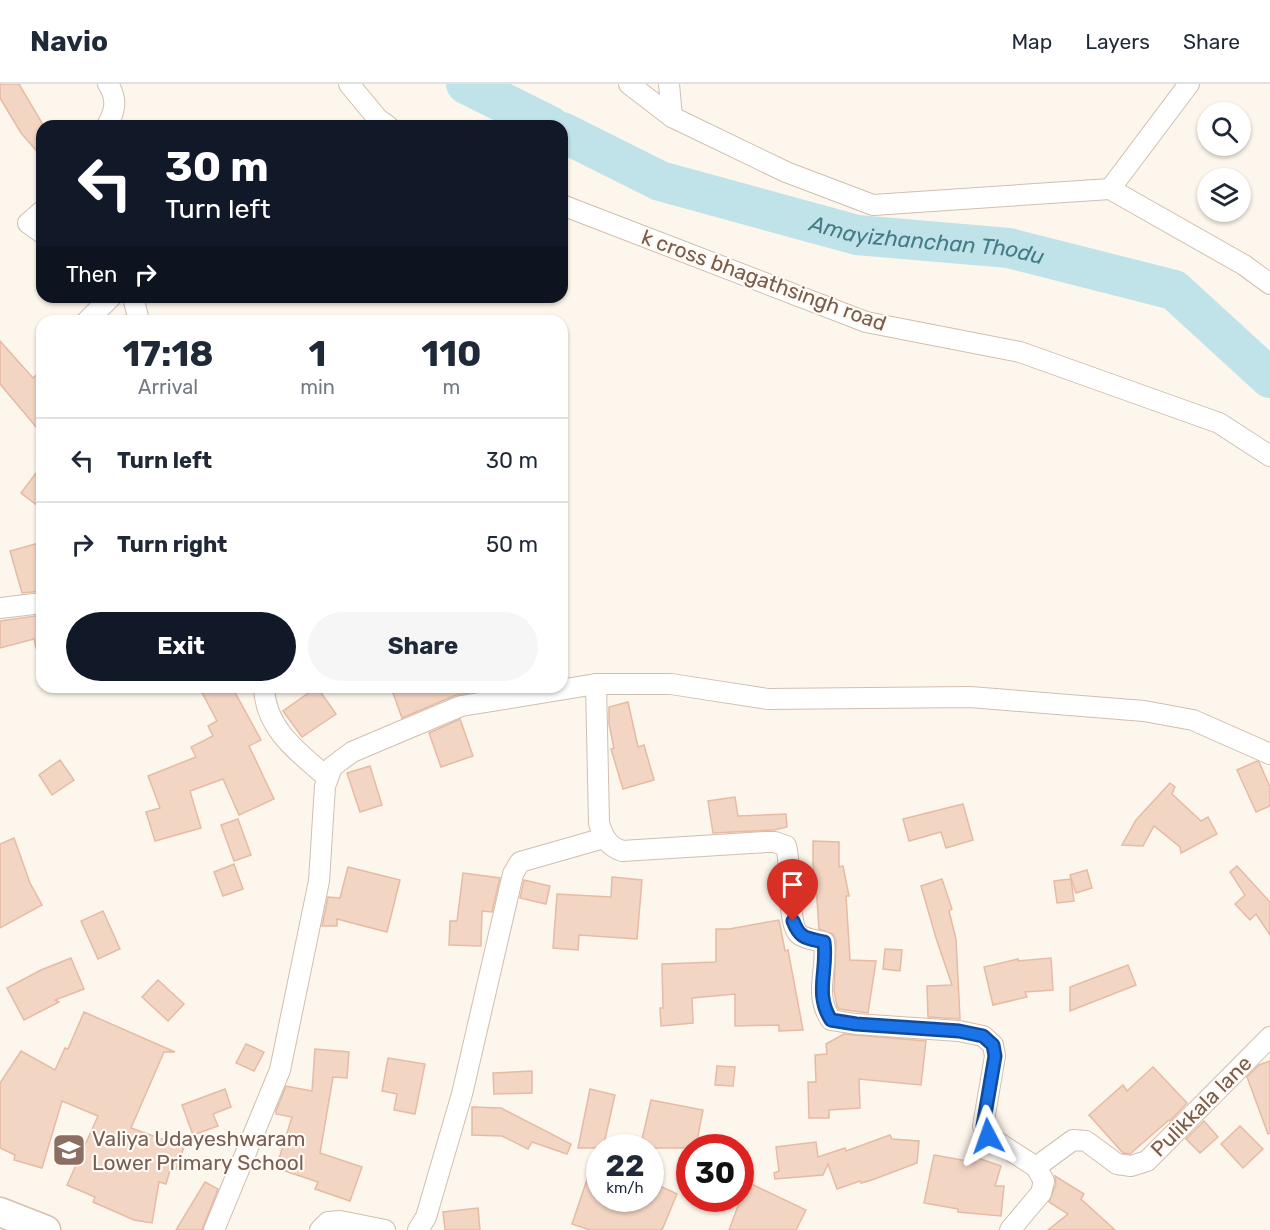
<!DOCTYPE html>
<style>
body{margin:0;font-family:Rubik,sans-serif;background:#f6f6f7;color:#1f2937;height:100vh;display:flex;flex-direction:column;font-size:22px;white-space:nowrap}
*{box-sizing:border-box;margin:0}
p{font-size:20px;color:#747a83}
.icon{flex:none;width:33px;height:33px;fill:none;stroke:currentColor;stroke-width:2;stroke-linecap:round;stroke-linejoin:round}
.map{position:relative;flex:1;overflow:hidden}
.sheet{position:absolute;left:36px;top:231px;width:532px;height:378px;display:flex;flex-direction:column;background:#fff;border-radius:18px;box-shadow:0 2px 4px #0004}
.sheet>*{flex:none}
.hud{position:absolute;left:36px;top:36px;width:532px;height:183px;border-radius:18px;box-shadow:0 2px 4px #0004;background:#111827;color:#fff;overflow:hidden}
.tools{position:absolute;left:1197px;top:18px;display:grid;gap:12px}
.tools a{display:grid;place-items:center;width:54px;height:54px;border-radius:50%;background:#fff;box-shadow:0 2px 4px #0004;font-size:30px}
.speed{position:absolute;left:586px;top:1050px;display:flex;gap:12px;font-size:30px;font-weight:700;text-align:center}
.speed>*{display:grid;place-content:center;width:78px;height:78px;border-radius:50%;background:#fff;box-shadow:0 2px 4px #0004;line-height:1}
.speed small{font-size:15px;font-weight:400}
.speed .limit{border:9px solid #d22;background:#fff;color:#111}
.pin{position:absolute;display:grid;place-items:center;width:51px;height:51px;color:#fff;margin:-62px -26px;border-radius:50% 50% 50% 0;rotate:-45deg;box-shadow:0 0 6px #0007}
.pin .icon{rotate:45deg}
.me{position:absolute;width:66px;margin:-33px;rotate:356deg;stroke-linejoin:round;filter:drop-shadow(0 0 4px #0008)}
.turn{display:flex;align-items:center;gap:21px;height:126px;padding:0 30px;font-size:27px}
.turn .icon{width:78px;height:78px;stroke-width:2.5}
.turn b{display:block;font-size:42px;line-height:51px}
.then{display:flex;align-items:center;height:57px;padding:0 30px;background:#0003;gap:12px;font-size:22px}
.eta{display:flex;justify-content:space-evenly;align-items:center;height:102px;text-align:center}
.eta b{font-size:36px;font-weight:700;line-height:42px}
.cta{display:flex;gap:12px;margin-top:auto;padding:12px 30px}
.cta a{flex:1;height:69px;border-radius:36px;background:#111827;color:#fff;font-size:24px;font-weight:700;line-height:69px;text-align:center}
.cta a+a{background:#f6f6f7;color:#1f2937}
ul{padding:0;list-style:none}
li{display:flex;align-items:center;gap:18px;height:84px;padding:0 30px;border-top:2px solid #e0e1e3}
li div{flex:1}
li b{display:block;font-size:22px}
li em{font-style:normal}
header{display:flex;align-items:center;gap:36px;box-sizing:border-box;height:84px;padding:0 30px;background:#fff;border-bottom:2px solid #e0e1e3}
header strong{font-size:28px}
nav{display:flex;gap:33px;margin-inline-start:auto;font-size:21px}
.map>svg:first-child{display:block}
</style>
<header>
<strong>Navio</strong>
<nav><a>Map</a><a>Layers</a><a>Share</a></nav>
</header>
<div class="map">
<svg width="1270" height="1146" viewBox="0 0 1270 1146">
<rect width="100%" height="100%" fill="#fdf6ec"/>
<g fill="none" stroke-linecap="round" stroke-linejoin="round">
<g stroke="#bfe3e8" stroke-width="40">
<path d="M466,0L550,42"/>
<path id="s1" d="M562,48L660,97L857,151L1009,164L1174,206L1270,294"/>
</g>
</g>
<g fill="#f3d5c3" stroke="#e6bba3" stroke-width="1.5">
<path d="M0,0H19L42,39V73L21,49L0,14Z"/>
<path d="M0,257L33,294L42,286V350L0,300Z"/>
<path d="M42,381V425L21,409Z"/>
<path d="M39,459L42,469V507L22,509L10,467Z"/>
<path d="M42,531V563L36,564L34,555L0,564V537Z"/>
<path d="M199,603H232L261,656L249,662L274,715L239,731L223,695L190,707L201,744L155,757L146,728L160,724L148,692L196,673L191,663L213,652L208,642L217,637Z"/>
<path d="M317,603L336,630L302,653L283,627Z"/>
<path d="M411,603H467L469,609L456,611L402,634L393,609Z"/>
<path d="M628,618L638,663L644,661L654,696L623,705L611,665L614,664L609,640V623Z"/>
<path d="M460,635L473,672L441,683L429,649Z"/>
<path d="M60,676L74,696L52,711L39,691Z"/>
<path d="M1257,677L1259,678L1270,703V722L1256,728L1237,686Z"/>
<path d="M370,682L382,721L360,728L347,689Z"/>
<path d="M1170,699L1175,703L1172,710L1201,737L1208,733L1217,750L1181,769L1180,763L1154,742L1143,762L1122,761L1136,736Z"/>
<path d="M735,713L738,732L786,730L787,743L774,746L713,749L708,717Z"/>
<path d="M963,720L973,756L946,764L941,748L909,757L903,735Z"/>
<path d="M238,735L251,771L234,777L221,741Z"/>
<path d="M14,754L30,799L42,821L0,844V760Z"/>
<path d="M813,757L839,758V783L843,782L849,812H846L850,876L876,877L868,929L839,925L837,922L834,907L836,857L833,850L819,845L816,801L813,781Z"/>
<path d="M234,780L243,805L223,812L214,788Z"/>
<path d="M1237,782L1270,818V851L1256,830L1250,836L1235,820L1245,811L1230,788Z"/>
<path d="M348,783L400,796L387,848L337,835V842H322L328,813L340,814Z"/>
<path d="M1087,786L1092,804L1076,809L1070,791Z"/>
<path d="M463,789L500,794L492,828L482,827L481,862L449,861L450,837H457Z"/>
<path d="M612,793L642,796L637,855L579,851L578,866L553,864L557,810L611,813Z"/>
<path d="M942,795L952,825L949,827L956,855L960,935L928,933L927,902L952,901L936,854L921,802Z"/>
<path d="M1071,795L1074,817L1057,819L1054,797Z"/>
<path d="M524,796L550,802L546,820L520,814Z"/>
<path d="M103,827L120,865L98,875L81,837Z"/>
<path d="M779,836L785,867L788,866L803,946L779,947V941L735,942V910L692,914L693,939L661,942L660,924H663L662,880L716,878V845H729Z"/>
<path d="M885,865L902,866L900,887L883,885Z"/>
<path d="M71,874L84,905L55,916L59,918L24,936L7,904L41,886Z"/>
<path d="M1051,874L1053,906L1025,908L1027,913L993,921L984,883L1018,875V877Z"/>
<path d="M1128,881L1136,901L1070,927V903Z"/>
<path d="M158,896L184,920L168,937L142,913Z"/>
<path d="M84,928L175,968H164L131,1044L184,1063L176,1085L171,1083L166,1100L159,1098L152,1139L134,1136L93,1118L95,1113L67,1101L98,1032L62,1017L42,1084L14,1076L15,1071L0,1064V999L21,967L55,986L65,964L68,965Z"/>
<path d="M844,950L926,957L921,1001L859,995L860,1024L829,1026V1034H809L808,998H816L815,971L827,970L826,960Z"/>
<path d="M246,960L264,968L254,987L236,979Z"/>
<path d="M315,965L349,968L347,994L333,993L320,1069L362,1083L350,1117L315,1105L318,1098L276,1084L292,1033L276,1030V1027L286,1002L312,1007Z"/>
<path d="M388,974L425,980L415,1030L394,1026L397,1010L382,1007Z"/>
<path d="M1270,977V1049L1268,1050L1247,993L1259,981Z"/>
<path d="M717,982L735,983L733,1002L715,1001Z"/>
<path d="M1153,983L1187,1019L1170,1037L1169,1036L1130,1070L1123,1069L1089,1031L1123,1001L1127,1007Z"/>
<path d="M532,987V1009L494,1010L493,989Z"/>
<path d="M225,1005L231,1023L213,1030L218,1042L193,1051L182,1021Z"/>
<path d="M590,1005L615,1011L603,1064H578Z"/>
<path d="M651,1016L703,1026L696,1062L690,1061V1064H640Z"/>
<path d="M472,1023L501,1024L571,1060L567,1070L532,1058L528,1065L502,1052L472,1051Z"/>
<path d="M1204,1037L1218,1053L1200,1069L1186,1055Z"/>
<path d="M1240,1042L1263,1065L1243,1084L1221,1060Z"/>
<path d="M890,1051L892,1055L919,1057L917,1079L872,1096L861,1099L860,1097L837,1105L828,1080L823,1091L775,1095L774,1089L779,1087L776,1063L816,1058L818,1073L845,1064L846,1067Z"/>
<path d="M597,1066H600V1114H651V1098L677,1110L662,1146H590L572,1140Z"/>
<path d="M934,1071L973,1078L975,1073L1001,1082L995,1102H1004L1001,1132L958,1128V1125L924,1119Z"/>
<path d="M1055,1092L1084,1110L1081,1115L1115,1146H1048L1068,1130L1049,1118L1056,1100Z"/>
<path d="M205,1098L218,1105L202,1146H176Z"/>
<path d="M747,1098L806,1126L796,1146H729Z"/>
<path d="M478,1124L480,1146H445L443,1128Z"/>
</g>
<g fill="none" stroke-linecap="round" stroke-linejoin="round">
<defs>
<g id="minor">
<path d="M349,0L378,35L388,42"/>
<path d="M629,0L672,33L786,88L873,121L1110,105L1244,181L1270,200"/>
<path d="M669,0L672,33"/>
<path d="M107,42C115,27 118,16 108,0"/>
<path d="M1110,105L1189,0"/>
<path d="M562,121L866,238L1020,268L1219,339L1270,372"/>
<path d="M42,127L28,139L42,149"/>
<path d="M133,213L139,237"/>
<path d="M87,237L111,213"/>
<path d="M0,524L42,519"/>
<path d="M596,600L599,739C603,753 608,762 622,767L766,758H775L786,762C792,784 787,833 797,848C802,855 816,856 824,858C828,887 813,909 831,936L856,940L959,947L983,952L993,961L995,972L983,1042L988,1052L1036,1083L1044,1097L1041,1109L1010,1146"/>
<path d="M264,603C265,645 299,669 328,694"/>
<path d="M1036,1083L1073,1056L1086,1057L1117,1080L1131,1082L1147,1077L1270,953"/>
<path d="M214,1146L280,986L319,797L325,702L332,683L352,668L461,622L596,600H671L768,615L970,613L1144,627L1193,636L1270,670"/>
<path d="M320,1146L328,1138L340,1137L385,1146"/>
<path d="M418,1146L426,1133L462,1010L513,790L520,778L604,754"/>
</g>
<path id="secondary" d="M0,1128L46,1146"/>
</defs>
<use href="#minor" stroke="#d1beb0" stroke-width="22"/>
<use href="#secondary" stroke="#d6c0b0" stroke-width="31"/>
<use href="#minor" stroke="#fff" stroke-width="20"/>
<use href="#secondary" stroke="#fff" stroke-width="28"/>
</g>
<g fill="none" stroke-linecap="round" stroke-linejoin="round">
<defs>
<path id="route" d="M793,837C800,855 806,854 824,858C828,887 814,909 831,936L856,940L959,947L983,952L993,961L995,972L983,1042L988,1052"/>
</defs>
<use href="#route" stroke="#114b97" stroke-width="15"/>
<use href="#route" stroke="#1a73e8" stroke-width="10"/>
</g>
<defs>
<symbol id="school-square" viewBox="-11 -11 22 22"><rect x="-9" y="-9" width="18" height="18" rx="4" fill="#8d6e63" stroke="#fffaf3"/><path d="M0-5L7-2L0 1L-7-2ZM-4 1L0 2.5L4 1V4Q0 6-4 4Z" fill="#fff"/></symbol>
</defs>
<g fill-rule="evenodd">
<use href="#school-square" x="50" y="1047" width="38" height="38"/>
</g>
<g text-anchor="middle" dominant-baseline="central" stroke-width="4.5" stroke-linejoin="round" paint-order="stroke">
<g font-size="21" fill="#7a5c4d" stroke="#fffaf3">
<text transform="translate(764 196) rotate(20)">k cross bhagathsingh road</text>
<text transform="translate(1201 1022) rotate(-45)">Pulikkala lane</text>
</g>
<g font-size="21" fill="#785e54" stroke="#fffaf3" text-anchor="start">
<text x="92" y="1054">Valiya Udayeshwaram<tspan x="92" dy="24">Lower Primary School</tspan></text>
</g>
<g font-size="22" font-style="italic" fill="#437c86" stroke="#fffaf3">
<text stroke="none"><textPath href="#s1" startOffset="384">Amayizhanchan Thodu</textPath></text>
</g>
</g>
</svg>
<div class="tools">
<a><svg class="icon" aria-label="search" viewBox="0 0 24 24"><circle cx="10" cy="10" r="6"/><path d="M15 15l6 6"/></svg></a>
<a><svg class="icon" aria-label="layers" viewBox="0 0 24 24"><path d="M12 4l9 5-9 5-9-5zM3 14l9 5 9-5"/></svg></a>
</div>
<div class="speed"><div>22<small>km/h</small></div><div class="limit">30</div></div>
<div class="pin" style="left:793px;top:837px;background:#d93025"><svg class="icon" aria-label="arrive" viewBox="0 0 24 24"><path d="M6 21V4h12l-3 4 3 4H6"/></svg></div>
<svg class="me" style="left:988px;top:1052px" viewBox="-20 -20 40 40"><path d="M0-17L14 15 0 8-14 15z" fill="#1a73e8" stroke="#fff" stroke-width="4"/></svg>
<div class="hud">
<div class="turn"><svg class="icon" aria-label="left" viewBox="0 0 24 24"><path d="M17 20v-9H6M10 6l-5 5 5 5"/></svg><div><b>30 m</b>Turn left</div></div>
<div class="then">Then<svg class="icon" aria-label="right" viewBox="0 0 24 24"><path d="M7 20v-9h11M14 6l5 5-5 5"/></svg></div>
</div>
<section class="sheet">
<div class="eta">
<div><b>17:18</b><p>Arrival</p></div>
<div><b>1</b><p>min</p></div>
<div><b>110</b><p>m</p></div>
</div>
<ul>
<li><svg class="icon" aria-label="left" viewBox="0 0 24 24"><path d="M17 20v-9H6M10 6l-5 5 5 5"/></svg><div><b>Turn left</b></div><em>30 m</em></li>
<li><svg class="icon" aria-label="right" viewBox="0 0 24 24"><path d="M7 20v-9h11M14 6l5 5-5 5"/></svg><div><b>Turn right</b></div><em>50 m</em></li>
</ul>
<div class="cta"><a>Exit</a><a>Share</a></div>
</section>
</div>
